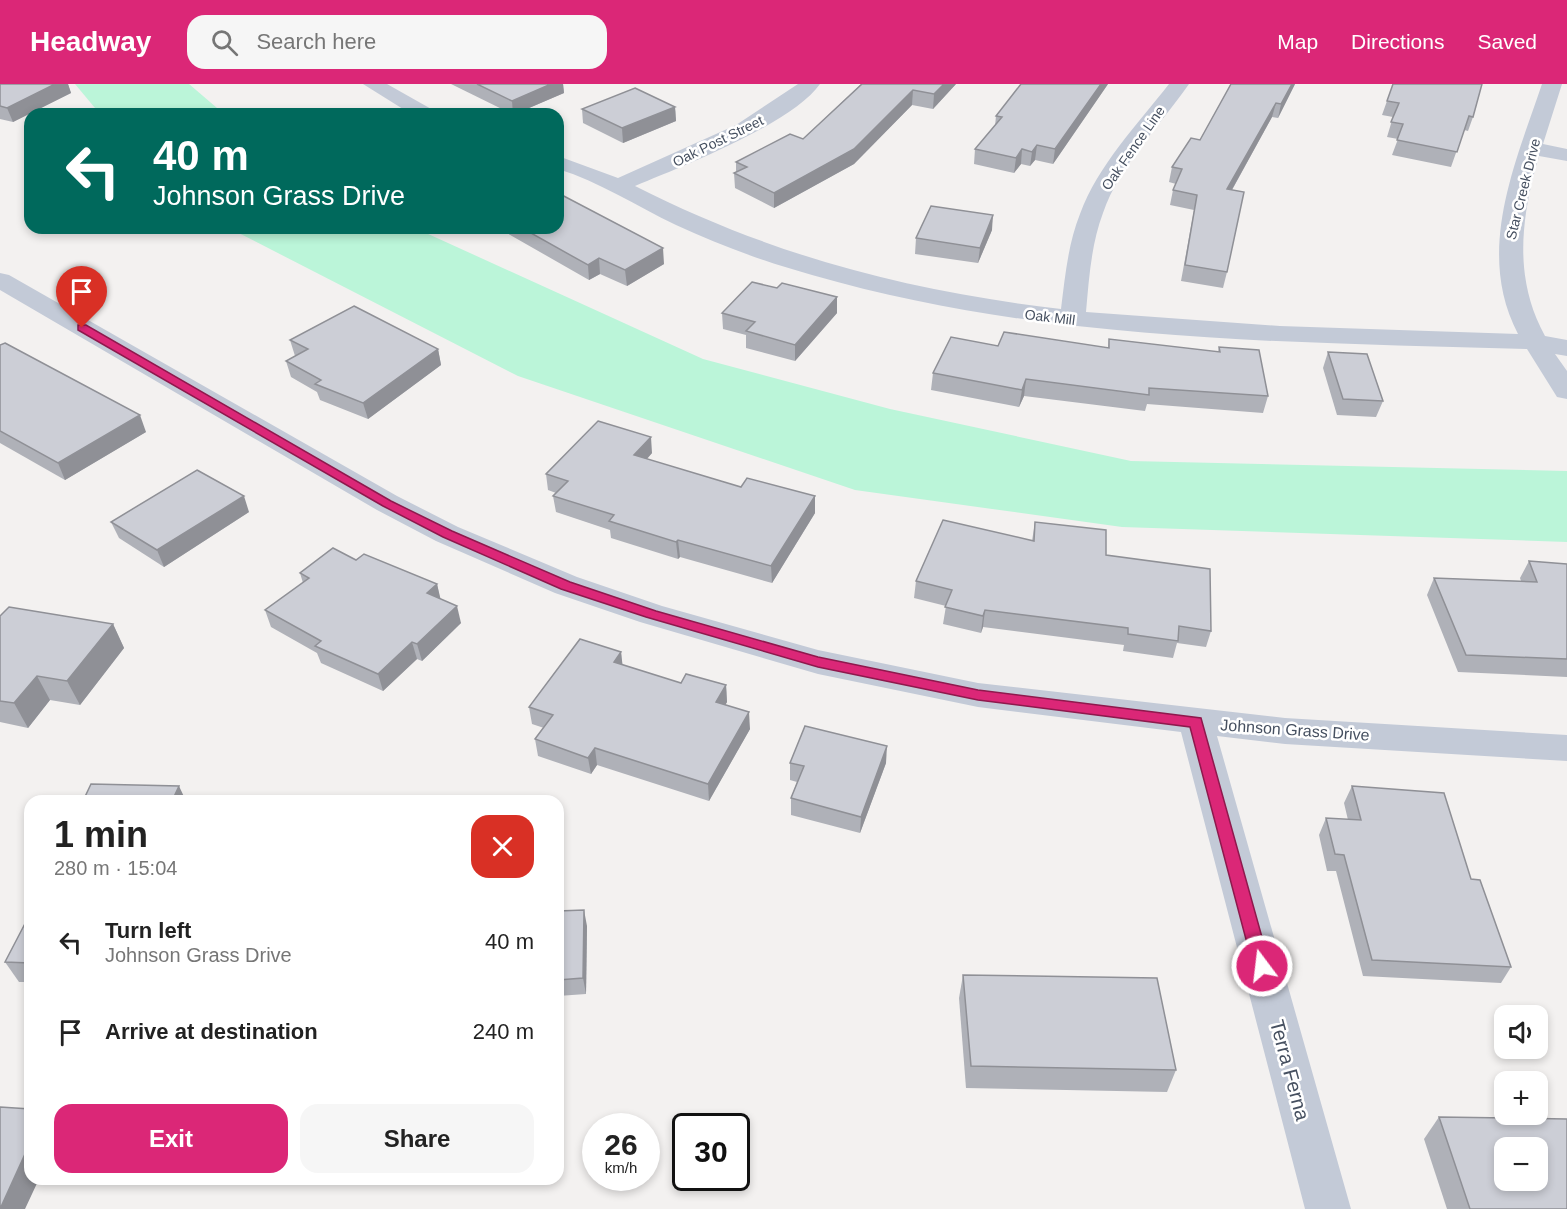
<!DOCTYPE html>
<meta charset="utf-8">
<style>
body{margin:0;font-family:Helvetica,sans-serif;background:#f6f6f6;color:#222;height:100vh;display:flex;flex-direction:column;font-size:22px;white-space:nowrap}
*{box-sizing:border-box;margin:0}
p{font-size:20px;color:#767676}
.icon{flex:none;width:33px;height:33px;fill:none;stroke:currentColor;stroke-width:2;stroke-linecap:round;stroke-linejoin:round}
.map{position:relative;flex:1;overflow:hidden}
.sheet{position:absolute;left:24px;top:711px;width:540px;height:390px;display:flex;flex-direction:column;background:#fff;border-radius:18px;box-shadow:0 3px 9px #0003}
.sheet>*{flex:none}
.hud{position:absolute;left:24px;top:24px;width:540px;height:126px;border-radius:18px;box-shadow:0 3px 9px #0003;background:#00695c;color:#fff;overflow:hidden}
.buttons{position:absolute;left:1494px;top:921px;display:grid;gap:12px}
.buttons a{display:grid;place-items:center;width:54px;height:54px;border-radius:12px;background:#fff;box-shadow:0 3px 9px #0003;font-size:30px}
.speed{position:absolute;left:582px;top:1029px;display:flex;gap:12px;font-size:30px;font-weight:700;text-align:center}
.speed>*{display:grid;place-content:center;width:78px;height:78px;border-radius:50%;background:#fff;box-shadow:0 3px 9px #0003;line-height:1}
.speed small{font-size:15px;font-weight:400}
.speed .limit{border:3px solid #111;border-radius:9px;background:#fff;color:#111}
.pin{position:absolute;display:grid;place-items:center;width:51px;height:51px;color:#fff;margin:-62px -26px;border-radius:50% 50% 50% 0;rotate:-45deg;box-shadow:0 0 6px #0007}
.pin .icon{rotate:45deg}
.me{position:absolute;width:66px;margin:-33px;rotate:345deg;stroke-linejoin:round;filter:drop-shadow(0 0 4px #0008)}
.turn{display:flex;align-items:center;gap:21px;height:126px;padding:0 30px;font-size:27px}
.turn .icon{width:78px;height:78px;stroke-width:2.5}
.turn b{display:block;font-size:42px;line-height:51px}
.round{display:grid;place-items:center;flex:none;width:63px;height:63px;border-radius:18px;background:#f6f6f6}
.summary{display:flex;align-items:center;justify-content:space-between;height:102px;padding:0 30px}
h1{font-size:36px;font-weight:600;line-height:45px}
.button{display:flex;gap:12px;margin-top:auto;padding:12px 30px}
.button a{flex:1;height:69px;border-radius:18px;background:#db2777;color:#fff;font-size:24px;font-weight:600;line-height:69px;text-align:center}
.button a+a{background:#f6f6f6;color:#222}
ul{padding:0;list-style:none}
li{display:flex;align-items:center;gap:18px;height:90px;padding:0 30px}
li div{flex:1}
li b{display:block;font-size:22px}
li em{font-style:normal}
header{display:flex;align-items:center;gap:36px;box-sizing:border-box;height:84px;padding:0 30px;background:#db2777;color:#fff}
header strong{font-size:28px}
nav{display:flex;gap:33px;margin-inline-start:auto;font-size:21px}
.search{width:420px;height:54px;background:#f6f6f6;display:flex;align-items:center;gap:15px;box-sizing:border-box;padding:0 21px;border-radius:18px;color:#767676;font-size:22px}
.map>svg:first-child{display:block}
</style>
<header>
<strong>Headway</strong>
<div class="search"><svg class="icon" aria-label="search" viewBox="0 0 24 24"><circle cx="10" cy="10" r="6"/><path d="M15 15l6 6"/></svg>Search here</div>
<nav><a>Map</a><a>Directions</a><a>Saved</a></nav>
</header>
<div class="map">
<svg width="1567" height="1125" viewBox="0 0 1567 1125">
<rect width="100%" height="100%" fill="#f3f1f0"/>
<g fill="#bbf5d9">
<path d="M75,0H189L224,30H100Z"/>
<path d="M229,144H415L703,275L890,325L1131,377L1567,387V458L1122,443L855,406L518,292Z"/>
</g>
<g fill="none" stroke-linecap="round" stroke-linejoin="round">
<g fill="#c3cad7" fill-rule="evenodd">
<path d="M363,0H387L433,26L436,30H411Z"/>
<path d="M798,0H820C792,40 681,83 635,102C773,172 908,207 1061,225C1065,193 1068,160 1080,130C1098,81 1137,41 1169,0H1189C1160,42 1120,80 1103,129C1091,161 1089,195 1086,228L1280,242L1518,250C1475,168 1515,80 1542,0H1562L1543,60L1567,65V77L1539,72C1521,133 1513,194 1545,252L1567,256V272L1555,270L1567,287V315L1557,313L1527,265C1286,258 1045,258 812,191C765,178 719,161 676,141C636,122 600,98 558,85V72L618,94L736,41Z"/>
<path d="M0,189L9,191L397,412L458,443L577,493L662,522L818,566L978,599L1285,634L1567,651V677L1285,660L1217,652L1351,1125H1305L1181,648L978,623L818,590L640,538L555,509L436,457L377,426L0,206Z"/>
</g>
</g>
<g fill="#afb1b8">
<path d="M0,0H68L71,9L13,38L0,35Z"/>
<path d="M451,0H563L564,9L515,30H512Z"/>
<path d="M861,0H956L933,25L912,21L854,80L774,124L735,104L734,89L736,88V78L803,55Z"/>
<path d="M1108,0L1053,80L1035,76L1030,82L1021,80L1014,89L974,80L975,65L995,42L996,32Z"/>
<path d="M1231,0H1295L1278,34L1272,33L1232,106L1227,188L1223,204L1181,197L1194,126L1170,121L1173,106L1176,100L1169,98L1172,83L1200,56Z"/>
<path d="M1387,17L1473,33L1468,47L1464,46L1451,83L1392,71L1398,55L1387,53L1393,33L1382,31Z"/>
<path d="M675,23L676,37L623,59L583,39L582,25Z"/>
<path d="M498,144H558L664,180L627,202L600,190L589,196Z"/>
<path d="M992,146L978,179L915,170L916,154Z"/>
<path d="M777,204L837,213V229L795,277L746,264V251L723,245L722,229Z"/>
<path d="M1109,255L1218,268L1219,263L1268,312L1263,329L1147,320L1145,327L1024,312L1019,323L931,306L933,289L998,262L1108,264Z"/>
<path d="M290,256L438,265L441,281L368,335L320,316L317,308L291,293L286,277L295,272Z"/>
<path d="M0,261L146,348L65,396L0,359Z"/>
<path d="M1328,268L1383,317L1376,333L1337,331L1323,284Z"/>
<path d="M652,369L647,375L741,403L815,412V429L772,499L680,473L678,475L611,454L610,446L556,428L553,412L556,409L548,406L546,390Z"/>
<path d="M249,428L164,483L119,454L111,438Z"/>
<path d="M1035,438L1106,471L1211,547L1206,563L1177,559L1173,574L1123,567L1124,561L983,543L981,549L943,540L946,522L914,514L916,497L1032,457Z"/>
<path d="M356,476L437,500L440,515L461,539L422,577L417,575L383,607L321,579L317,569L271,543L265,526L303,499L300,489Z"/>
<path d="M1529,477L1567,480V593L1458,588L1427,511L1434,494L1521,497L1520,494Z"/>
<path d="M0,532L113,540L124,564L80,621L50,616L28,644L0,638Z"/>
<path d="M621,568L622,581L681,599L726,601L727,618L725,621L750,645L709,717L597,681L591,690L538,672L535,655L544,644L532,640L529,623Z"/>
<path d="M790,679H886L860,749L791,731V714L797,698L790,696Z"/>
<path d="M1352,702L1471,795L1511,883L1501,899L1363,892L1336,787H1327L1319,751L1326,734L1348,736L1344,719Z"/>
<path d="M558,827L587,842L586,910L558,912Z"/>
<path d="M30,830V898H19L5,878Z"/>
<path d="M963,891L1176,986L1167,1008L966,1004L959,914Z"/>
<path d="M1439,1033L1567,1125H1447L1424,1055Z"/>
</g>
<g fill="#8f9096">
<path d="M50,0H68L71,9L13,38L7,24Z"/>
<path d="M551,0H563L564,9L515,30H513L512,17Z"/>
<path d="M944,0H956L933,25L934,10Z"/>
<path d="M1101,0H1108L1053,80L1055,65Z"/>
<path d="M1292,0H1295L1278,34L1281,20Z"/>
<path d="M913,6L912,21L854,80L774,124V109Z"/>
<path d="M1276,19L1272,33L1224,120L1227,105Z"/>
<path d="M675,23L676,37L623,59L622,44Z"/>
<path d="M1037,61L1035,76L1030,82L1032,68Z"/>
<path d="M1022,65L1021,80L1014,89L1016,74Z"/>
<path d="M993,131L992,146L978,179L980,164Z"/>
<path d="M663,164L664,180L627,202L625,186Z"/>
<path d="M599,174L600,190L589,196L588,181Z"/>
<path d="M837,213V229L795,277V261Z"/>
<path d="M438,265L441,281L368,335L363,319Z"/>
<path d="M1026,295L1024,312L1019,323L1022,306Z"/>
<path d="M140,331L146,348L65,396L58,379Z"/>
<path d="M651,353L652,369L635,388L634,371Z"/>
<path d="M244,412L249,428L164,483L157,466Z"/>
<path d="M815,412V429L772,499L771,482Z"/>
<path d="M678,456L680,473L678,475L676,458Z"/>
<path d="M437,500L441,517L427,509Z"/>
<path d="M457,522L461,539L422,577L417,560Z"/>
<path d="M985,526L983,543L981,549L983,532Z"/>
<path d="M113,540L124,564L80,621L67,597Z"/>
<path d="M412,558L417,575L383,607L378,590Z"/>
<path d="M621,568L623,585L614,578Z"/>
<path d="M37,592L50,616L28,644L14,619Z"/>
<path d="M726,601L727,618L717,635L716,618Z"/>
<path d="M749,628L750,645L709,717L708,700Z"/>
<path d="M887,662L886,679L860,749L861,733Z"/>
<path d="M595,664L597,681L591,690L588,674Z"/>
<path d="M179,702L186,717H172Z"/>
<path d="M584,826L587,842L586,910L583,894Z"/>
<path d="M30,1059V1095H39L25,1125H0Z"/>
</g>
<g fill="#ccced6" stroke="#8f9096" stroke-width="1.5" fill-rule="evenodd">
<path d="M0,0H55L7,24L0,22Z"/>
<path d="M477,0H551L512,17Z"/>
<path d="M862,0H944L934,10L913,6L854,65L774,109L734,89L747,83L736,78L790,50L803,55Z"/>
<path d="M1021,0H1101L1055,65L1037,61L1032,68L1022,65L1016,74L975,65L1002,33L996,32Z"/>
<path d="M1231,0H1292L1281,20L1276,19L1227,105L1244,108L1227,188L1185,181L1197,111L1173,106L1182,85L1172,83L1191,54L1200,56Z"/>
<path d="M1393,0H1482L1473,33L1469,32L1457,68L1397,56L1403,40L1391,38L1399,19L1387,17Z"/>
<path d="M635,4L675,23L622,44L582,25Z"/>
<path d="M558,109L663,164L625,186L599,174L588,181L522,144H558Z"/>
<path d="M931,122L993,131L980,164L916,154Z"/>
<path d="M752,198L777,204L782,199L837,213L795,261L746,247L755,238L722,229Z"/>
<path d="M354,222L438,265L363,319L315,300L321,296L286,277L308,265L290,256Z"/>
<path d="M1004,248L1109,264V255L1220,268L1219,263L1259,266L1268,312L1149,304V311L1026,295L1022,306L933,289L951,253L998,262Z"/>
<path d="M5,259L140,331L58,379L0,347V261Z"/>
<path d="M1328,268L1367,270L1383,317L1343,315Z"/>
<path d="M598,337L651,353L634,371L741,403L747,394L815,412L771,482L678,456L676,458L609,437L614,431L553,412L568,397L546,390Z"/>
<path d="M197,386L244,412L157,466L111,438Z"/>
<path d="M943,436L1034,457L1035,438L1106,446V471L1210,485L1211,547L1179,542L1178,557L1128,550V544L985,526L983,532L945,523L952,506L916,497Z"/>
<path d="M333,464L356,476L364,470L437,500L427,509L457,522L417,560L412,558L378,590L315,562L321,557L265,526L309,494L300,489Z"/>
<path d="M1529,477L1567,480V575L1466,571L1434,494L1537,498Z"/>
<path d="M9,523L113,540L67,597L37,592L14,619L0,617V532Z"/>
<path d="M580,555L621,568L614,578L681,599L686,590L726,601L716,618L749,628L708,700L595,664L588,674L535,655L553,631L529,623Z"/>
<path d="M805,642L887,662L861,733L791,714L804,682L790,679Z"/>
<path d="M91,700L179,702L172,717H83Z"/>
<path d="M1352,702L1444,709L1471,795L1480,796L1511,883L1372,876L1344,771L1335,770L1326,734L1361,736Z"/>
<path d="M584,826L583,894L558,896V827Z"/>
<path d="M30,830V879L5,878Z"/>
<path d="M963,891L1157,894L1176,986L971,982Z"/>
<path d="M0,1023L30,1025V1059L0,1125Z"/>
<path d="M1439,1033L1567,1035V1125H1470ZM1504,1064H1538V1096H1504Z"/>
</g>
<path fill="#db2777" stroke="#8e194d" stroke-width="1.5" d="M78,241H86L391,417L452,447L570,498L656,527L818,573L978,606L1201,634L1270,882L1268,887L1262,889L1256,887L1253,882L1190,643L978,616L818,583L646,533L561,505L443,453L383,422L78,246Z"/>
<g text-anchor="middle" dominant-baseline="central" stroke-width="5" stroke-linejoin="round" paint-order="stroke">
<g font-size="14" fill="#465060" stroke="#fff">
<text transform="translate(718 57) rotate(-26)">Oak Post Street</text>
<text transform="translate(1133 64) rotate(-55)">Oak Fence Line</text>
<text transform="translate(1523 105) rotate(-76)">Star Creek Drive</text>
<text transform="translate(1050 233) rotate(7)">Oak Mill</text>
</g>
<g font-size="16" fill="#465060" stroke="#fff">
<text transform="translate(1295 646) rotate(4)">Johnson Grass Drive</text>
</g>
<g font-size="20" fill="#465060" stroke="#fff">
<text transform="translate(1290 986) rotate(75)">Terra Ferna</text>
</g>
</g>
</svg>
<div class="buttons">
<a><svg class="icon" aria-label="sound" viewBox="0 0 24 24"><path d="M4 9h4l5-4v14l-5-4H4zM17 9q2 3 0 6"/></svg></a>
<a>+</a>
<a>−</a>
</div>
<div class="speed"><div>26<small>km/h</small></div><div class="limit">30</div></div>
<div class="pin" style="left:82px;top:244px;background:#d93025"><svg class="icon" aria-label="arrive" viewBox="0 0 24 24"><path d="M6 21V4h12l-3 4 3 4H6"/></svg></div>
<svg class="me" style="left:1262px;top:882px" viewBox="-20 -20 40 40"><circle r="17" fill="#db2777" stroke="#fff" stroke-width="3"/><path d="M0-11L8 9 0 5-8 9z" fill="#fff"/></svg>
<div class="hud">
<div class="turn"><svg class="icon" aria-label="left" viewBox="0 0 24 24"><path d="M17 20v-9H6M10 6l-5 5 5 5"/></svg><div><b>40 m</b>Johnson Grass Drive</div></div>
</div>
<section class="sheet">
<div class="summary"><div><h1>1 min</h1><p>280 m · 15:04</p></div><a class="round" style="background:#d93025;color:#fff"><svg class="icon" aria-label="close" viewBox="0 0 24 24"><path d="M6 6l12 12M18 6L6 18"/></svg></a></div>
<ul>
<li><svg class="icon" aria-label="left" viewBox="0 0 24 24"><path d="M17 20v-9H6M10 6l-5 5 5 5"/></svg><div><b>Turn left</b><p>Johnson Grass Drive</p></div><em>40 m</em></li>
<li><svg class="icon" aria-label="arrive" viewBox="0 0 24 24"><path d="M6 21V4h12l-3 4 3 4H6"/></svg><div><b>Arrive at destination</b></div><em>240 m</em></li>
</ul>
<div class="button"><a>Exit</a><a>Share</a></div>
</section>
</div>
